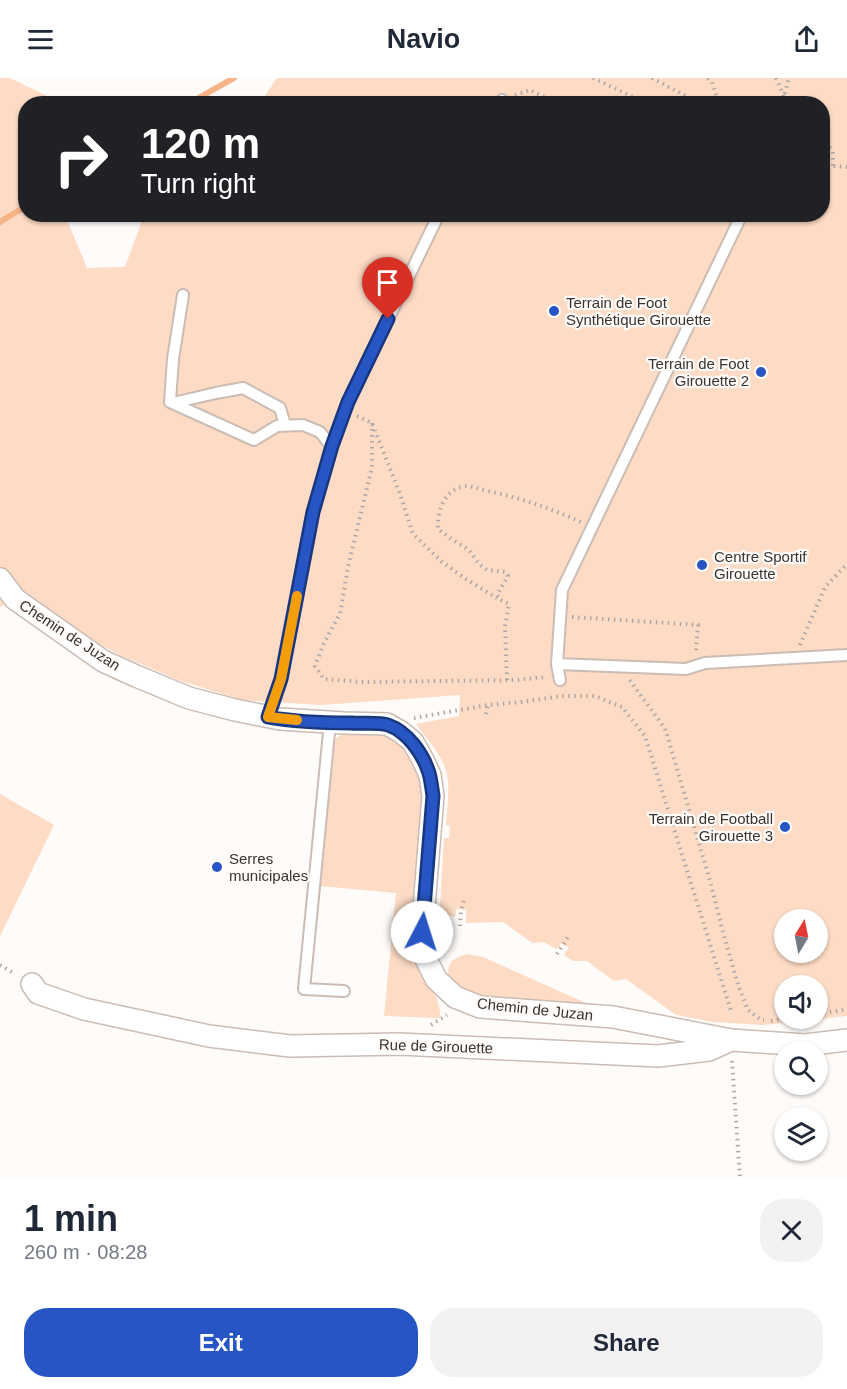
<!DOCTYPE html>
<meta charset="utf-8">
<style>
body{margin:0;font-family:Arial,sans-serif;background:#f2f2f3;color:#1f2937;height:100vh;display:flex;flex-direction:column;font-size:22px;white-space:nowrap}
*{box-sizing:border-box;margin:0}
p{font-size:20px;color:#747a83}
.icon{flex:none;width:33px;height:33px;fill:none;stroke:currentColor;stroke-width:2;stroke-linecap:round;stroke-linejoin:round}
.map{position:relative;height:1101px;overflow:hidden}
.drawer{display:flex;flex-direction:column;background:#fff;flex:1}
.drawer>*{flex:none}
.top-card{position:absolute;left:18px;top:18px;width:812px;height:126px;border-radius:24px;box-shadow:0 2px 4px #0004;background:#202124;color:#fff;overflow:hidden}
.needle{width:39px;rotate:10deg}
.controls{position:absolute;left:774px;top:831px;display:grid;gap:12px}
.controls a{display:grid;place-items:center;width:54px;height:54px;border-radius:50%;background:#fff;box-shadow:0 2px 4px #0004;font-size:30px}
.pin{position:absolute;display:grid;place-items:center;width:51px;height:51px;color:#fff;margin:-62px -26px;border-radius:50% 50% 50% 0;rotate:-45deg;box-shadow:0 0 6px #0007}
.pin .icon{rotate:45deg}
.me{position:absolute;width:66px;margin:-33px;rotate:5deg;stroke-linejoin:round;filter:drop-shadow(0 0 4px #0008)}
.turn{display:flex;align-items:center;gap:21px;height:126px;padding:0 24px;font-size:27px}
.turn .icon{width:78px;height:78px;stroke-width:2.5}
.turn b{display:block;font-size:42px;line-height:51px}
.round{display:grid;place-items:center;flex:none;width:63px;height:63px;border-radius:24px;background:#f2f2f3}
.overview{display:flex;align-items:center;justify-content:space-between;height:102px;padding:0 24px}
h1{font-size:36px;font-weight:700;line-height:45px}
.action{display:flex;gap:12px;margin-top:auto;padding:12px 24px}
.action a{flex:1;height:69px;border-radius:24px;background:#2755c3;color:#fff;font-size:24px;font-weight:700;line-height:69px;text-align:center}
.action a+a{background:#f2f2f3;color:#1f2937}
header{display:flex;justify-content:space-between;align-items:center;height:78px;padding:0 24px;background:#fff;font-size:27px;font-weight:700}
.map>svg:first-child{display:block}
</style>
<header><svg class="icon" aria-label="menu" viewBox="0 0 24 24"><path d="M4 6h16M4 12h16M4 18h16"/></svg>Navio<svg class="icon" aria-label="share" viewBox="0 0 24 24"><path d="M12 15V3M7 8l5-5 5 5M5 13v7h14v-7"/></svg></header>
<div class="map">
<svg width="847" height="1101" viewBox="0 0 847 1101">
<rect width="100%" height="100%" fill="#fefbf9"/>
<g fill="#fddbc5" fill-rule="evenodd">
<path d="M0,0H10L61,25L26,26V136L70,137L67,142L87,190L125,189L144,137L822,136V26L260,25L277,0H847V938L763,947L713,944L676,937L626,901L614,903L587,883H573L564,877L569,869L565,868L562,865L556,871L544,864L532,865L503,844L466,845V832L456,831L455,839L441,836L440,828L444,760H449L450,748L446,747C447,733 449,718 448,704C447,681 428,663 416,646L459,638L460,617L321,627L242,622L181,603L122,578L15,521L0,529ZM784,842H818V874H784ZM784,908H818V940H784Z"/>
<path d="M371,655C406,662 412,677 423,708L426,902C434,914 441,925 440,940L384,938L396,815L320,808L331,679C332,670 332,661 341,657Z"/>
<path d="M0,716L54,747L0,858Z"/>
<path d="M467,876L483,879L588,926L480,919L461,911L449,902C446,885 451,881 467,876Z"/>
</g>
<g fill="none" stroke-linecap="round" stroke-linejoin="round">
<g stroke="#f7b489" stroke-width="6">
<path d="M188,26L234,0"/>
<path d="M0,144L26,128"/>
</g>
<defs>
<g id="lane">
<path d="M499,26L502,22"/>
<path d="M183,217L173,281L170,324L254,362L277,348L303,347L320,354L331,368L313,434L281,601L268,639"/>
<path d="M173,325L216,315L243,310L280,330L285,347"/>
<path d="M331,368L348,324L439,136"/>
<path d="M557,586L686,591L705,585L847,577"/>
<path d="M560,602L557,586L562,512L742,136"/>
<path d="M330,644L304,911L344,913"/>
</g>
<g id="street">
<path d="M0,501L15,521L103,583L136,598L189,620L235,632L280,641L344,645L387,646L401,654L413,664L423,682L430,697L433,718L422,854V867L426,881L436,901L455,919L480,929L613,939L731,962L805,967L847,962"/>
<path d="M32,906L38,915L84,931L209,958L290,968L399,966L658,978L709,972L731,962"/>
</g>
</defs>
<use href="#lane" stroke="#cbbcb4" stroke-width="14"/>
<use href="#street" stroke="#cbbcb4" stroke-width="24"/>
<g stroke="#ada8a6" stroke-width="4" stroke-dasharray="1.5 4.5" stroke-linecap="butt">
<path d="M593,0L648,26"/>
<path d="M652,0L701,26"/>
<path d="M708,0L712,4L719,26"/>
<path d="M776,0L784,18"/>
<path d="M515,17L530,12L558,26"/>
<path d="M779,26L784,18L789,0"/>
<path d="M822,60L833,73V88L822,85"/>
<path d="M822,90L833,88L847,89"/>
<path d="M357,338L372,345L400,416L413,456L442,484L466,501L497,520"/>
<path d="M372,345V389L348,489L340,536L324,565L315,588L324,601L361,604L516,602L547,599"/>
<path d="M572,539L698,547L696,572"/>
<path d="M800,567L825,509L847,486"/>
<path d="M507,602L505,548L509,526L499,521L497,517L508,498L506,494L487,492L479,486L469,472L450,460L438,451C437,435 443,414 461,409C470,406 478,411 488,413C520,420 550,430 581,444"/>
<path d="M630,602C641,619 655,635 666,653L710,803L723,854L739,910L748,932L761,942H764"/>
<path d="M486,636L488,627"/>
<path d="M414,640L488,627L521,624L562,618H595L622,629L645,658L731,933"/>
<path d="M460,848L461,832L464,823"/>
<path d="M557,876L570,856"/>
<path d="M0,887L15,896"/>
<path d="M818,936L847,931"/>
<path d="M771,943L789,940"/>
<path d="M431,947L447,937"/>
<path d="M732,983L740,1101"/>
</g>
<use href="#lane" stroke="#fff" stroke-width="10"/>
<use href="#street" stroke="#fff" stroke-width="21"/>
</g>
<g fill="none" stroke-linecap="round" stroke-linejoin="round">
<defs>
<path id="route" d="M388,241L348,324L332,368L313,434L281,601L268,639C295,644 324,645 351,645C362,646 379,644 388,647C408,654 423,676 429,695C431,702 432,711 433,718L422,854"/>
</defs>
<use href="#route" stroke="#19377f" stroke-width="15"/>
<use href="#route" stroke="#2755c3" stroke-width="10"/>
<path stroke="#f59e0b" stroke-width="10" d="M297,642L268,639L281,601L297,518"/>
</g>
<g fill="#2755c3" stroke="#fefbf9" stroke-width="2">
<circle cx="554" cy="233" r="6"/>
<circle cx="761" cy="294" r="6"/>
<circle cx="702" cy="487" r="6"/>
<circle cx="785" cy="749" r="6"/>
<circle cx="217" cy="789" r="6"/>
</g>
<g text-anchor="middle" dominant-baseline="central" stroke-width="4.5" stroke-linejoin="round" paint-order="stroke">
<g font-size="15" fill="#3a3430" stroke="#fefbf9" text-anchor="start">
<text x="566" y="224">Terrain de Foot<tspan x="566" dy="17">Synthétique Girouette</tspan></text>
<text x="749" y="285" text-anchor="end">Terrain de Foot<tspan x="749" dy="17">Girouette 2</tspan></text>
<text x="714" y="478">Centre Sportif<tspan x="714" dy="17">Girouette</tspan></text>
<text x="773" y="740" text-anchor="end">Terrain de Football<tspan x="773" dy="17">Girouette 3</tspan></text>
<text x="229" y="780">Serres<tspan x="229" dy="17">municipales</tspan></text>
</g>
<g font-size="15" fill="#3a3430" stroke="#fefbf9">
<text transform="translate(70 557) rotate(33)">Chemin de Juzan</text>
<text transform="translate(535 931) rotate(6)">Chemin de Juzan</text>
<text transform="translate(436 968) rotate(2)">Rue de Girouette</text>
</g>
</g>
</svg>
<div class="controls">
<a><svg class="needle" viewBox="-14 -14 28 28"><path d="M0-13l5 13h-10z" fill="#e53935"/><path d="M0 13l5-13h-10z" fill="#747a83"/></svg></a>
<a><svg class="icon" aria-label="sound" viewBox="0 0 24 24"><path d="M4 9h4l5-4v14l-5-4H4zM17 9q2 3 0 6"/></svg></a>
<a><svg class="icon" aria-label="search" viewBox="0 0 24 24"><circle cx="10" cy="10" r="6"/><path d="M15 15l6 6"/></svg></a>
<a><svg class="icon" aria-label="layers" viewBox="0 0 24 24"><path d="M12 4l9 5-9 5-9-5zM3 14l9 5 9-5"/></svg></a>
</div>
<div class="pin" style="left:388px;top:241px;background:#d93025"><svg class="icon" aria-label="arrive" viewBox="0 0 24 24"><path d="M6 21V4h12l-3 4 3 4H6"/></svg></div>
<svg class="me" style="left:422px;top:854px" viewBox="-20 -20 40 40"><circle r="19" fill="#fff"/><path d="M0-13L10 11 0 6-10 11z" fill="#2755c3"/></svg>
<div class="top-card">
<div class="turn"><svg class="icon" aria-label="right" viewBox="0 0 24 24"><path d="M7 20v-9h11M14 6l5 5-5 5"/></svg><div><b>120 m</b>Turn right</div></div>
</div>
</div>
<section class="drawer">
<div class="overview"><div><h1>1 min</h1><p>260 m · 08:28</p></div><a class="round"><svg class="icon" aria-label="close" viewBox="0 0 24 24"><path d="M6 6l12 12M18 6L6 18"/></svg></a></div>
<div class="action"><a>Exit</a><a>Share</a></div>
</section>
